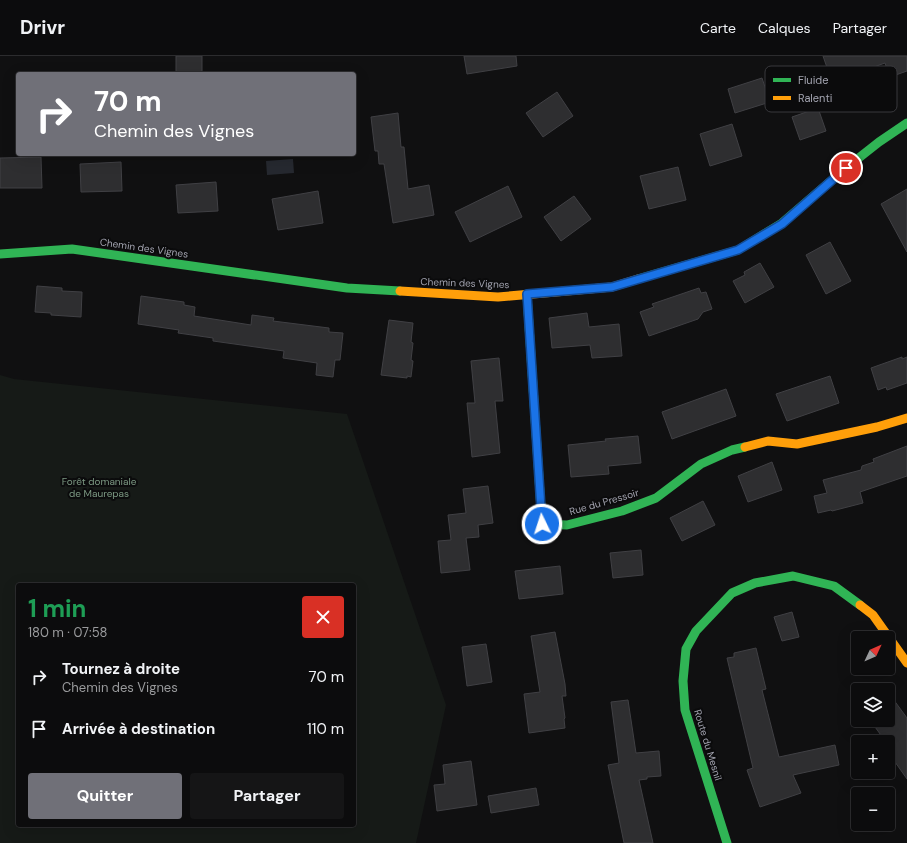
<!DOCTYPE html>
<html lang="fr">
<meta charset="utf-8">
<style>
body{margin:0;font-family:"DM Sans",sans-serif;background:#151516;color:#f1f3f6;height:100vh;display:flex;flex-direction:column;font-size:15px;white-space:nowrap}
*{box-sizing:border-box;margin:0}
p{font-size:13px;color:#9a9b9d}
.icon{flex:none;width:22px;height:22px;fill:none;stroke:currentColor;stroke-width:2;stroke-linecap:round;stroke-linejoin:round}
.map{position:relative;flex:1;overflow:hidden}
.panel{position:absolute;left:16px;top:527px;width:340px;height:244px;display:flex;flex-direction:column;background:#0c0c0d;border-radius:4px;box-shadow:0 4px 16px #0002,0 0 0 1px #2c2c2e}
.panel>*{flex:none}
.hud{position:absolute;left:16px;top:16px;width:340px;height:84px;border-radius:4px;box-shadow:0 4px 16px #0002,0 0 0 1px #2c2c2e;background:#707078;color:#fff;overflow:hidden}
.needle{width:26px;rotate:46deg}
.tools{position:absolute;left:851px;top:575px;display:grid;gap:8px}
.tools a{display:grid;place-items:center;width:44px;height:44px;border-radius:4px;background:#0c0c0d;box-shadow:0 4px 16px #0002,0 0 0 1px #2c2c2e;font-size:20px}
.pin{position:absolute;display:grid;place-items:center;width:34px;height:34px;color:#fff;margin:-17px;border:2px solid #fff;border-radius:50%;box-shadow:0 1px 4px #0007}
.me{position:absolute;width:44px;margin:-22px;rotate:356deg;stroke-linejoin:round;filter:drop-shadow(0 0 3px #0008)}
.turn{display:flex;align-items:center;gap:14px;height:84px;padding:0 12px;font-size:18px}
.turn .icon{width:52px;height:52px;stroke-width:2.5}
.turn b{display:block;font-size:28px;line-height:34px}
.round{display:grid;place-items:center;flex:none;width:42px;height:42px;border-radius:4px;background:#151516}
.head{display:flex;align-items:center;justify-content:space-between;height:68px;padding:0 12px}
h1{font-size:24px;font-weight:700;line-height:30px;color:#1e9e55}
.button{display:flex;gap:8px;margin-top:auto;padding:8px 12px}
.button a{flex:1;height:46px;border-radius:4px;background:#707078;color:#fff;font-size:16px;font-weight:700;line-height:46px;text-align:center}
.button a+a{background:#151516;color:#f1f3f6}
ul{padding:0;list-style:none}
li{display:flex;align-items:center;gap:12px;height:52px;padding:0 12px}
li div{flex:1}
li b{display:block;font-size:15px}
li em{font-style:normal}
header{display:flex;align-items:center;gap:24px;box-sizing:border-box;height:56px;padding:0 20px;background:#0c0c0d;border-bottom:1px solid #2c2c2e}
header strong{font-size:19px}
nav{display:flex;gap:22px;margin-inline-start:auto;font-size:14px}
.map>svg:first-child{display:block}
</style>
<header>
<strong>Drivr</strong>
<nav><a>Carte</a><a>Calques</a><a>Partager</a></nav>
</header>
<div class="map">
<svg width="907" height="787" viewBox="0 0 907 787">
<rect width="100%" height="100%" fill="#101011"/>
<path fill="#161a17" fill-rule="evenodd" d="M0,319L14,323L347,358L446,649L416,787H0ZM18,529H354V769H18Z"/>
<path fill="#262930" d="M293,103L294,117L267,119L266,105Z"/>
<g fill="#2e2e30" stroke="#404044">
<path d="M176,0H202V17L176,18Z"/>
<path d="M464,0H516L517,10L467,18Z"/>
<path d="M823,0H907V15L890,21L885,7L832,26Z"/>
<path d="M762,22L770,46L735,57L728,33Z"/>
<path d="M557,36L573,60L543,81L526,57Z"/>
<path d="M818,52L826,75L800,84L792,61Z"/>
<path d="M398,57L401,91H404L408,133L429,129L434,159L393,167L384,108H379L378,95H375L371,61Z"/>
<path d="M732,68L742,100L710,110L700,78Z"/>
<path d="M41,101L42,132H0V102Z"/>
<path d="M121,106L122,135L81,136L80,108Z"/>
<path d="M678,111L686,144L649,153L640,120Z"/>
<path d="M216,126L218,155L178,157L176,129Z"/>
<path d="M508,130L522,161L470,186L455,156Z"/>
<path d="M907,133V196L881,148Z"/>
<path d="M318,135L323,167L278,174L272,143Z"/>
<path d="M574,140L591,163L561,185L544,161Z"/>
<path d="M830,186L851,225L826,238L806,199Z"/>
<path d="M760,207L774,231L745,247L733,225L745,219L744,216Z"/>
<path d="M37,230L62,232V235L82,236L81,261L51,259V257L35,256Z"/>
<path d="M699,232L701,237L706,236L712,253L703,256L698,263L649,280L640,256L654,251L652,248Z"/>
<path d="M141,240L184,246V249L195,251L194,260L251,269L252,259L274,262L273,265L329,272V276L343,277L340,304H335L333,321L316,319L317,307L283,302L284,295L213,285V282L178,277L179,274L138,268Z"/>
<path d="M587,257L589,271L619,268L622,300L592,302L590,289L552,292L549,262Z"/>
<path d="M389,264L413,267L411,286L413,287L411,304L413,305L411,321L407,320V322L381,319Z"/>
<path d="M902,301V303L907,301V327L887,334L886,331L878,334L871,312Z"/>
<path d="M499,302L503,345H495L500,397L472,401L467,347H475L471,305Z"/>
<path d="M830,320L839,347L787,365L776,338Z"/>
<path d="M726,333L736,360L672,383L662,356Z"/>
<path d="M638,380L641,407L608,410L609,418L571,421L568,389L606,385L605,383Z"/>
<path d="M907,390V420L860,436L863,447L832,455L831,454L818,457L814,440L827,437L823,424L861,414L862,410L874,406L873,403Z"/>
<path d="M772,406L782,434L748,446L738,420Z"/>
<path d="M488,430L493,467L478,469L479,481L466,482L470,514L441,517L438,485L451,484L448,459L466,457L463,433Z"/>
<path d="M703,445L715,469L682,485L670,462Z"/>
<path d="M641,494L643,519L613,522L610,497Z"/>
<path d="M560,510L563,538L519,543L515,515Z"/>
<path d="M792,556L799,581L782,585L774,561Z"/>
<path d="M555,576L565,628L566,640H562L565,662L564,663L565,672L529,677L524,638L540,636L531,580Z"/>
<path d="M486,588L492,626L467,630L462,591Z"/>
<path d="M756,592L766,633L762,634L779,701L835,689L839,709L793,719L801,737L760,751L747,714L753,712L727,602L734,601V597Z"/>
<path d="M888,636L907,662V723L888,696V686H881L880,685L883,682L870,664H888Z"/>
<path d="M628,644L636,697L659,695L661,720L647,721V723L639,724L653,787H624L608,709L619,707L611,646Z"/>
<path d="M471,705L477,749L437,755L434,729L445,728L443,709Z"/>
<path d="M536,732L539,749L491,757L488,740Z"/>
</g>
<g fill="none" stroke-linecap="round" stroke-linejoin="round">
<g stroke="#30b455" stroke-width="9">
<path d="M0,198L72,193L347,232L400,235"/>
<path d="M638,223L738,194L782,167L846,112L879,86L907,67"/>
<path d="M527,239L542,468L567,469L622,455L656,442L701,408L732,394L745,391"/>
<path d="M727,787L685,654L683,625L686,593L696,575L732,537L755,527L793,520L834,530L860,549"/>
</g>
<g stroke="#ff9f0a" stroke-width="9">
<path d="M400,235L498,241L612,231L638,223"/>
<path d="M745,391L768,385L797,388L877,371L907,362"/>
<path d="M860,549L873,559L907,607"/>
</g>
</g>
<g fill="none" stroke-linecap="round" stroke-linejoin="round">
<defs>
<path id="route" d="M542,468L527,238L612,231L738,194L782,168L846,112"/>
</defs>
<use href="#route" stroke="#114b97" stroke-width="10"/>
<use href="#route" stroke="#1a73e8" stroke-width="7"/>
</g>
<g text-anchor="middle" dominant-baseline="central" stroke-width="4" stroke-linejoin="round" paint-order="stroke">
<g font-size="10" fill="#a3a4b0" stroke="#0b0b0c">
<text transform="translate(144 192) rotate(8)">Chemin des Vignes</text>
<text transform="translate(465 227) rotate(2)">Chemin des Vignes</text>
<text transform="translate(604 446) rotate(-16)">Rue du Pressoir</text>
<text transform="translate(708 689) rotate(73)">Route du Mesnil</text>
</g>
<g font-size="10" fill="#7c9983" stroke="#0b0b0c">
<text x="99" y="425">Forêt domaniale<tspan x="99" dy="12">de Maurepas</tspan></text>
</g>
</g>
<rect x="765" y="10" width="132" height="46" rx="6" fill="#0b0b0c" stroke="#39393d" stroke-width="1"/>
<rect x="773" y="22" width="18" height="4" fill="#30b455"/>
<rect x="773" y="40" width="18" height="4" fill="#ff9f0a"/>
<g font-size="11" fill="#a3a4b0">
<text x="798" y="28">Fluide</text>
<text x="798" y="46">Ralenti</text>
</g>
</svg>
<div class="tools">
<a><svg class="needle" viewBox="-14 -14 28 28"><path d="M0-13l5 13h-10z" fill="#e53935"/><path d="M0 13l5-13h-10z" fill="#9a9b9d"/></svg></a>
<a><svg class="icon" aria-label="layers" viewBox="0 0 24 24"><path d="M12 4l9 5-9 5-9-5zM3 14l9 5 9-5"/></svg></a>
<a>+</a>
<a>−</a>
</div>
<div class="pin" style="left:846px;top:112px;background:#d93025"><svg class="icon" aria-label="arrive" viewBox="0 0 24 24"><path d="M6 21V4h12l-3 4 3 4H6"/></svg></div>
<svg class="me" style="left:542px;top:468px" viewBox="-20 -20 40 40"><circle r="17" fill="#1a73e8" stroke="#fff" stroke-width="3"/><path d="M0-11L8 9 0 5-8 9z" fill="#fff"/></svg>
<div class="hud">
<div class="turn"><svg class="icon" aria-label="right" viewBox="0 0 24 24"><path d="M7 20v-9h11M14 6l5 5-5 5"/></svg><div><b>70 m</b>Chemin des Vignes</div></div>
</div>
<section class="panel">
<div class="head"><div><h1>1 min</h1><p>180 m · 07:58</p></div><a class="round" style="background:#d93025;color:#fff"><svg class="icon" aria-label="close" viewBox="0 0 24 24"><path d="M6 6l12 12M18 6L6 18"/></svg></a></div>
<ul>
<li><svg class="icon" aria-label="right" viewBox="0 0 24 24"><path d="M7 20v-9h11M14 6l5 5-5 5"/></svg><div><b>Tournez à droite</b><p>Chemin des Vignes</p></div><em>70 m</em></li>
<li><svg class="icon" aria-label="arrive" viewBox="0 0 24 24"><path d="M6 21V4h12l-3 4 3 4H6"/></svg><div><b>Arrivée à destination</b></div><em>110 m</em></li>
</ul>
<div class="button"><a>Quitter</a><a>Partager</a></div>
</section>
</div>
